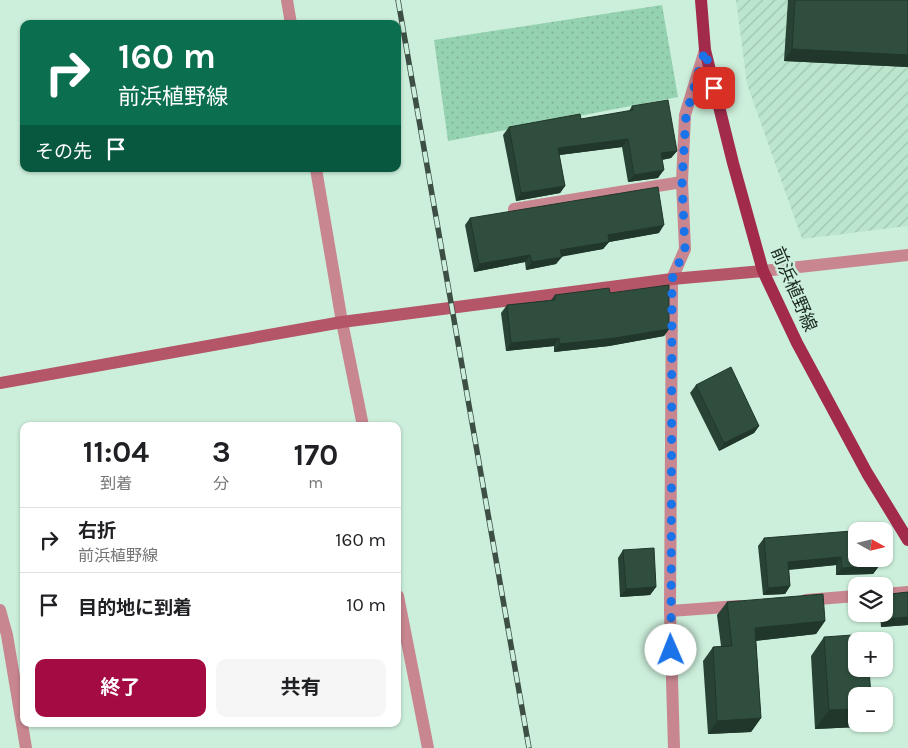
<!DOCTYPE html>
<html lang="ja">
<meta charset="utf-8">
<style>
body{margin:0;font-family:Karla,"Noto Sans JP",sans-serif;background:#f6f6f6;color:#202124;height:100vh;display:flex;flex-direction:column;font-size:19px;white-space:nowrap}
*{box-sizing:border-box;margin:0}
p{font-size:16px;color:#757577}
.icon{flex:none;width:28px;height:28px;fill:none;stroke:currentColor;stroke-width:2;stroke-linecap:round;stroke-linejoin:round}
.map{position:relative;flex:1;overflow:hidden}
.panel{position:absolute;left:20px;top:422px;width:381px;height:305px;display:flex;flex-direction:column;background:#fff;border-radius:10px;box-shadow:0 1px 4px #0004}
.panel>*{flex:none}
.banner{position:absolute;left:20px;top:20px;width:381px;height:152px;border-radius:10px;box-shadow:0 1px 4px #0004;background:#0b6e4f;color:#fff;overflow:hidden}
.needle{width:32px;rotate:98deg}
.controls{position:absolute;left:848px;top:522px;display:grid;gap:10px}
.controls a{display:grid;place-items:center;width:45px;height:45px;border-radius:10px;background:#fff;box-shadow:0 1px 4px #0004;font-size:25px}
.pin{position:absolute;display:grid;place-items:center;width:42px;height:42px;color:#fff;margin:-21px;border-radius:10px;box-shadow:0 2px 8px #0006}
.me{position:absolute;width:55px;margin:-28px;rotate:359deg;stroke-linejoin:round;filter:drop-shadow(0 0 4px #0008)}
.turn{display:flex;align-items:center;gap:18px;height:105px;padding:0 15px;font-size:22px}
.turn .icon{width:65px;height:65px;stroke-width:2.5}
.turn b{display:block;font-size:35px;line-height:42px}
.then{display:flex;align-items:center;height:48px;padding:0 15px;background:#0003;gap:10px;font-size:19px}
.eta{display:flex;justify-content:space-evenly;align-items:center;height:85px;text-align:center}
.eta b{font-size:30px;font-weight:700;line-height:35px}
.primary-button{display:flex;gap:10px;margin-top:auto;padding:10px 15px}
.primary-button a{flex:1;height:58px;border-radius:10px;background:#a40b43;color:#fff;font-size:20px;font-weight:700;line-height:58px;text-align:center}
.primary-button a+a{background:#f6f6f6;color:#202124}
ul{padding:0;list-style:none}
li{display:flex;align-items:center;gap:15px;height:65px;padding:0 15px;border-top:1px solid #e0e0e0}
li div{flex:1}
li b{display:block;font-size:19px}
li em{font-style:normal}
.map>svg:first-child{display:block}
</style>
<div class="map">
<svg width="908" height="748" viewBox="0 0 908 748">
<defs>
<pattern id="industrial-furrows" width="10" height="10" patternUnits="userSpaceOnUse" patternTransform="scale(1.25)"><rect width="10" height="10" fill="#bbe5cd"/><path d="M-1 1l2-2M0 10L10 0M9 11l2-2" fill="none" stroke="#a0c5b0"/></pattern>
<pattern id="grass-dots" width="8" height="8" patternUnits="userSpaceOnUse" patternTransform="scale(1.25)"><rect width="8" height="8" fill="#95d2b1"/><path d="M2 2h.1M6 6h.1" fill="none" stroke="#80b498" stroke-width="1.8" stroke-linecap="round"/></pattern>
</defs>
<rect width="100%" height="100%" fill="#ccefdb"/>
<path fill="url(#industrial-furrows)" d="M736,0H908V226L802,239L747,84Z"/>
<path fill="url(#grass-dots)" d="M662,5L678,97L448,141L434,40Z"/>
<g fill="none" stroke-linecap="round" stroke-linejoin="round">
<g stroke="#c88690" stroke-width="12">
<path d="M287,0L291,24"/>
<path d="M316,169L342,322L363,426"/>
<path d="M514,209L682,182"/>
<path d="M763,271L908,255"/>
<path d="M884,594L908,592"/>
<path d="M398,596L428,748"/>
<path d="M806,600L856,596"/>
<path d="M0,610L7,635L26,748"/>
<path d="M670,611L739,606"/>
<path d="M674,748L670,611L672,279L685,249L682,182L685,115L705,50"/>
</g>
<path stroke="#b45568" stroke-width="12" d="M0,383L342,322L672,279L763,271"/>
<path stroke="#a22b4c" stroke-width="12" d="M701,0L705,50L733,163L763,271L797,343L867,473L908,540"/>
<defs>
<path id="rail" d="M398,0L529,748"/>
</defs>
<use href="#rail" stroke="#3d4f45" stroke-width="5.5"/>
<use href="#rail" stroke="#ccefdb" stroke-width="4" stroke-dasharray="11" stroke-linecap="butt"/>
</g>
<g fill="#284335">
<path d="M788,0H908V67L784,61Z"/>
<path d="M632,106L677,151L671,158L662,160L658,178L628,182L622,147L559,155L565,186L560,193L516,201L503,135L509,127L581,119L629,111Z"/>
<path d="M470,218L659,233L609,242L603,249L561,256L556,264L526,270L525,262L474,272L465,225Z"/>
<path d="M555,295L669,329L664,336L609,346L554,352V346L506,351L501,313L507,305L551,300Z"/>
<path d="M696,385L759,426L754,433L719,451L690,393Z"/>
<path d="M764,538L879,566L873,574L836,575V565L789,570L790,586L785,594L763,595L758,546Z"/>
<path d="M623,550L656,587L650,595L620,597L618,558Z"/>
<path d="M908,592V625L881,627L880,614H884V594L885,593L890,594Z"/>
<path d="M727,602L825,621L816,634L756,641L761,718L751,732L708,734L703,661L713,647L721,646L717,615Z"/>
<path d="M824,637L856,724H861L858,727L815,729L811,656Z"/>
</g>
<g fill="#21372b">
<path d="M792,49L908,55V67L784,61Z"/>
<path d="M628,139L622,147L552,156L558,148Z"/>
<path d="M677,151L671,158L655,161L661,153Z"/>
<path d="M664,170L658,178L628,182L634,175Z"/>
<path d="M565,186L560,193L516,201L521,193Z"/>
<path d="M664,225L659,233L609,242L603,249L555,258L560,250L608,235Z"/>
<path d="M530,255L525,262L474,272L479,264Z"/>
<path d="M562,257L556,264L526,270L532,262Z"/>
<path d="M669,329L664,336L609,346L554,352L560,344Z"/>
<path d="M559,338L554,346L506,351L511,343Z"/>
<path d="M759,426L754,433L719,451L724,443Z"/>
<path d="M841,557L836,565L783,570L788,562Z"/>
<path d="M879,566L873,574L836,575L842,568Z"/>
<path d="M790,586L785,594L763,595L768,588Z"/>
<path d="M656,587L650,595L620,597L626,589Z"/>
<path d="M908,617V625L881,627L886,619Z"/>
<path d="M825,621L816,634L745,642L755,628Z"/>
<path d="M856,709V724H861L858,727L815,729L829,710Z"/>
<path d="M761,718L751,732L708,734L717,721Z"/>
</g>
<g fill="#2f4e3e" stroke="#21372b">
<path d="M795,0H908V55L792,49Z"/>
<path d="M668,100L677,151L661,153L664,170L634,175L628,139L558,148L565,186L521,193L509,127L580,114L581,119L633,110L632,106Z"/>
<path d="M658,187L664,225L608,235L609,242L560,250L562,257L532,262L530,255L479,264L470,218Z"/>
<path d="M669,285V329L615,338L560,344L559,338L511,343L507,305L555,300V295L609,288L610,293Z"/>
<path d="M731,367L759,426L724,443L696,385Z"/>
<path d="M877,529L878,531H856V559H879V566L842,568L841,557L788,562L790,586L768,588L764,538Z"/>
<path d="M654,548L656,587L626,589L623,550Z"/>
<path d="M908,592V617L886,619L885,593L890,594Z"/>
<path d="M823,594L825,621L755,628L761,718L717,721L713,647L732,646L727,602Z"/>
<path d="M867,634L868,641H856V669H869L871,696H856V709L829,710L824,637Z"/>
</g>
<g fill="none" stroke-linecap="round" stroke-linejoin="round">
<path stroke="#1a73e8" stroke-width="9" stroke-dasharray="0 16.2" d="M671,650L672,279L685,249L682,182L686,115L705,50L714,88"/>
</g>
<g text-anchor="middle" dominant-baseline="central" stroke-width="5" stroke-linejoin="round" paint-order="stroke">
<g font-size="18" fill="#1c2a22" stroke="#ccefdb">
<text transform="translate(794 289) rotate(67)">前浜植野線</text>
</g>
</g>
</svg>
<div class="controls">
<a><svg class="needle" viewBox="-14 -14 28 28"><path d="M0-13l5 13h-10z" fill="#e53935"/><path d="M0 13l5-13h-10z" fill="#757577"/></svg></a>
<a><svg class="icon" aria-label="layers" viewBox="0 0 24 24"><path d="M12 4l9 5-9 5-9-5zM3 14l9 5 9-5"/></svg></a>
<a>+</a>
<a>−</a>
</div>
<div class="pin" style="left:714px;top:88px;background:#d93025"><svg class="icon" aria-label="arrive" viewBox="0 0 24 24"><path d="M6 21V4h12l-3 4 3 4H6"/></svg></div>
<svg class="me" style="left:671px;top:650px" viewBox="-20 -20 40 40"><circle r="19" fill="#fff"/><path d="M0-13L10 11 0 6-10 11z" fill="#1a73e8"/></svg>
<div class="banner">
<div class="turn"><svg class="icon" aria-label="right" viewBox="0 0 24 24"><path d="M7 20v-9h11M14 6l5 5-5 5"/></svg><div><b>160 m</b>前浜植野線</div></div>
<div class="then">その先<svg class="icon" aria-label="arrive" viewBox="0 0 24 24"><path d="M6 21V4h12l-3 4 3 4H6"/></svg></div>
</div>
<section class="panel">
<div class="eta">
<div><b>11:04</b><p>到着</p></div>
<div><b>3</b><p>分</p></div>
<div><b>170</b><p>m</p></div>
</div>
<ul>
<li><svg class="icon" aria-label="right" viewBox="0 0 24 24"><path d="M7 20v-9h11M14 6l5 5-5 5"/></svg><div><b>右折</b><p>前浜植野線</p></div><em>160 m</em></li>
<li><svg class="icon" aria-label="arrive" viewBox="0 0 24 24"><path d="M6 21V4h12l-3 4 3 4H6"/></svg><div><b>目的地に到着</b></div><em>10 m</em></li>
</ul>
<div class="primary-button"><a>終了</a><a>共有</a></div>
</section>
</div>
